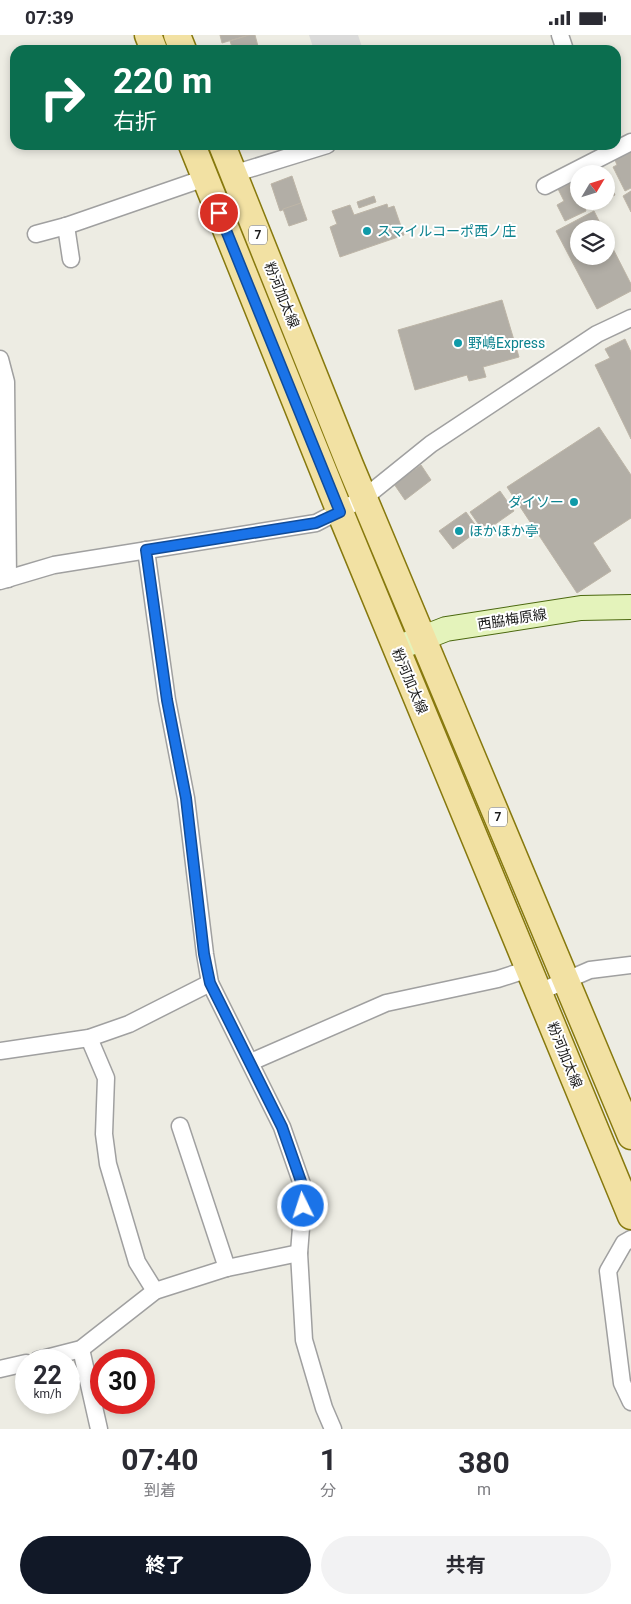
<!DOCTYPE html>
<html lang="ja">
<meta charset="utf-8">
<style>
body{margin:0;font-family:Roboto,"Noto Sans JP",sans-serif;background:#f2f2f3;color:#2b2b33;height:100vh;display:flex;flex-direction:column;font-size:19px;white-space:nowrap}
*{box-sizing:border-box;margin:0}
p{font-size:16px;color:#7c7c81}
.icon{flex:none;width:28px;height:28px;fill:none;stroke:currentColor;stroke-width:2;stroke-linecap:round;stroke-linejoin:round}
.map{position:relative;height:1394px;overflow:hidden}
.side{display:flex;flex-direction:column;background:#fff;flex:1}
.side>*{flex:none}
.hud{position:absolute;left:10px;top:10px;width:611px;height:105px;border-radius:15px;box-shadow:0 2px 8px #0003;background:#0b6e4f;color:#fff;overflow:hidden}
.needle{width:32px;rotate:52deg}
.controls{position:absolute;left:570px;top:130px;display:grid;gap:10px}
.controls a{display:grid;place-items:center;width:45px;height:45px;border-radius:50%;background:#fff;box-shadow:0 2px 8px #0003;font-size:25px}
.speed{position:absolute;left:15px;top:1314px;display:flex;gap:10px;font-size:25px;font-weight:700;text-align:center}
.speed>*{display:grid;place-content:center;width:65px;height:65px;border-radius:50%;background:#fff;box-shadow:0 2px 8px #0003;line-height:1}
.speed small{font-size:12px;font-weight:400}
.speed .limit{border:8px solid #d22;background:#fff;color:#111}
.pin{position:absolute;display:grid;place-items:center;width:42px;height:42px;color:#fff;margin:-21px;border:2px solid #fff;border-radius:50%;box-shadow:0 1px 5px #0007}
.me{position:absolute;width:55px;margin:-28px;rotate:356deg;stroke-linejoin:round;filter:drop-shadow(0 0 4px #0008)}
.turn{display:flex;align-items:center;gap:18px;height:105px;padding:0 20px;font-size:22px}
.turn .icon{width:65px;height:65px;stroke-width:2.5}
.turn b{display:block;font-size:35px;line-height:42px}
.eta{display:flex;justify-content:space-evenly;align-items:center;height:85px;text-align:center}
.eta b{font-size:30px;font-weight:700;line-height:35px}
.button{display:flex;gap:10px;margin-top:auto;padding:10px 20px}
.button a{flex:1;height:58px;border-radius:30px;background:#111827;color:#fff;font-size:20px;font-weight:700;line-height:58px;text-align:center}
.button a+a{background:#f2f2f3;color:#2b2b33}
.status{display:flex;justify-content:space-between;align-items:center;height:35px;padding:0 25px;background:#fff;direction:ltr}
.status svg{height:14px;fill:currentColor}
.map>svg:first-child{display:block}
</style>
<div class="status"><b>07:39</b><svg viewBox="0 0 49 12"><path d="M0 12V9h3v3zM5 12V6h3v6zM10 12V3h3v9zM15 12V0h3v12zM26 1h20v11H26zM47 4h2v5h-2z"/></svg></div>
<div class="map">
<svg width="631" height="1394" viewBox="0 0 631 1394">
<rect width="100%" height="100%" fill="#edece3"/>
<path fill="#dadad9" d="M309,0H358L363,15H314Z"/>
<g fill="#b2aea6" stroke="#bdb5a7">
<path d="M220,0H249L222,8Z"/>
<path d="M249,0H255L259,15H233L230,6Z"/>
<path d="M631,117V153L625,156L613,132L617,130L615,125Z"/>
<path d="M292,141L301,168L280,176L271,149Z"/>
<path d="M606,142L615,160L606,164Z"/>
<path d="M572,148L579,161V166H582L586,176L565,186L557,170L564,166L558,154Z"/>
<path d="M631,156V177L623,161Z"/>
<path d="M374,161L376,167L359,173L357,167Z"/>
<path d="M301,168L307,185L289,191L283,174Z"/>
<path d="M387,169L388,173L394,171L404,200L340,222L330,192L337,189L332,176L350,170L354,180Z"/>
<path d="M594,176L603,194H579V221H606V200L631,249V256L597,274L556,196Z"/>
<path d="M502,265L519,322L483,332L486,342L469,346L467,340L415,355L398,295Z"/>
<path d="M625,304L631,317V404L595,330L610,323L605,314Z"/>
<path d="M599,392L631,440V483L593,508L611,536L577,558L507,452Z"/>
<path d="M421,430L431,445L405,465L394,449Z"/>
<path d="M500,456L514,476L484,497L470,477Z"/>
<path d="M466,477L479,495L453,514L439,496Z"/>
</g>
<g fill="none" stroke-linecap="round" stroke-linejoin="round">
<defs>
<g id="street">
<path d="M560,0L565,15"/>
<path d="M233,139L327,110"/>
<path d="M545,151L631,107"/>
<path d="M66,191L71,224"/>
<path d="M36,199L66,191L205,143"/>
<path d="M0,324L6,347L8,544"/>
<path d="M146,515L167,665L186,763L205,919L210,948L282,1092L304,1155L299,1218L304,1305L324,1373L333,1394"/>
<path d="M0,546L54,530L316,488L364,463L431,409L597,299L631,283"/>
<path d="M539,957L590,935L631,930"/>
<path d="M89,1003L106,1043L104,1099L108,1129L137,1227L155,1256"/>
<path d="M0,1016L89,1003L129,989L210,948"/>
<path d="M251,1027L386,968L498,944L529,934"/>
<path d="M180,1091L227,1233"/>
<path d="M631,1204L624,1208L608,1236L622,1348L631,1367"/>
<path d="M81,1314L99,1394"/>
<path d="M38,1325L81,1314L155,1256L227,1233L299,1218"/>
<path d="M0,1334L26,1328"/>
</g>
<path id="secondary" d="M405,610L446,594L581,573L631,572"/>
<g id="primary">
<path d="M148,0L154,15"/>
<path d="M177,0L183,15"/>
<path d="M192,110L340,477L631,1181"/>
<path d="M222,110L350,430L631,1101"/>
</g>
</defs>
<use href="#street" stroke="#a0a0a0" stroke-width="19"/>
<use href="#secondary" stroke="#4b680f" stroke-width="26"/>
<use href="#primary" stroke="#87790e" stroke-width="29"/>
<use href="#street" stroke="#fff" stroke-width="16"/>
<use href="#secondary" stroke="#e4f3bb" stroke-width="24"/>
<use href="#primary" stroke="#f2e1a3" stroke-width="26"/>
</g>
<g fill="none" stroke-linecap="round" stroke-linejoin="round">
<defs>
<path id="route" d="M219,178L340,477L316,488L146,515L167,665L186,763L204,919L210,948L282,1092L304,1155L303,1171"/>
</defs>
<use href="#route" stroke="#114b97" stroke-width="12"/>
<use href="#route" stroke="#1a73e8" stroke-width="9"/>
</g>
<g fill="#0f9aa8" stroke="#fff" stroke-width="2">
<circle cx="367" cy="196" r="5"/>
<circle cx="458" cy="308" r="5"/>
<circle cx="574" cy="467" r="5"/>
<circle cx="459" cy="496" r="5"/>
</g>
<g text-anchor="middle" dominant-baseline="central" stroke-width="4" stroke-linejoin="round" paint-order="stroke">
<g fill="#fff" stroke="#606060" stroke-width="1">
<rect x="249" y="190.5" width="18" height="19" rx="4"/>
<rect x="489" y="772.5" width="18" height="19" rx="4"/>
</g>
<g font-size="12" font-weight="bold" fill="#1c1c1c">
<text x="258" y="200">7</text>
<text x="498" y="782">7</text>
</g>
<g font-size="14" fill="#0d838f" stroke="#fff" text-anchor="start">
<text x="377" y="196">スマイルコーポ西ノ庄</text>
<text x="468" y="308">野嶋Express</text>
<text x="564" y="467" text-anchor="end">ダイソー</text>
<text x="469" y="496">ほかほか亭</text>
</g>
<g font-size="14" fill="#1c1c1c" stroke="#fff">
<text transform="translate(282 260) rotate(68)">粉河加太線</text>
<text transform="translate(512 584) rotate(-9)">西脇梅原線</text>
<text transform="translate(410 646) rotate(67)">粉河加太線</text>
<text transform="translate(565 1020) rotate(68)">粉河加太線</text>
</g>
</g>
</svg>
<div class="controls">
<a><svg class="needle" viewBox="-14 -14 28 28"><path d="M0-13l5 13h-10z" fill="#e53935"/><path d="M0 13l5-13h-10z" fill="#7c7c81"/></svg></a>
<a><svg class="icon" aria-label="layers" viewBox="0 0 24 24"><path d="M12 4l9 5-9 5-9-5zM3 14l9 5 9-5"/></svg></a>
</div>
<div class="speed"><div>22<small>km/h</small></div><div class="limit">30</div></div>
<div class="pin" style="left:219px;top:178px;background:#d93025"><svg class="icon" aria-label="arrive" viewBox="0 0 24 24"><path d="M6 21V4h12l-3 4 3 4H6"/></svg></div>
<svg class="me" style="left:303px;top:1171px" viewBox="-20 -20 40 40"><circle r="17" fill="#1a73e8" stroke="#fff" stroke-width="3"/><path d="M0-11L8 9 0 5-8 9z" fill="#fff"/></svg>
<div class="hud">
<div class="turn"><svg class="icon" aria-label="right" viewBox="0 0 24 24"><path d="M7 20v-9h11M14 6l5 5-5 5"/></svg><div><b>220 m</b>右折</div></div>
</div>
</div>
<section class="side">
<div class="eta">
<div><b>07:40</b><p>到着</p></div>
<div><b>1</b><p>分</p></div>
<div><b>380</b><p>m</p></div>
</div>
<div class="button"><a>終了</a><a>共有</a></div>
</section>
